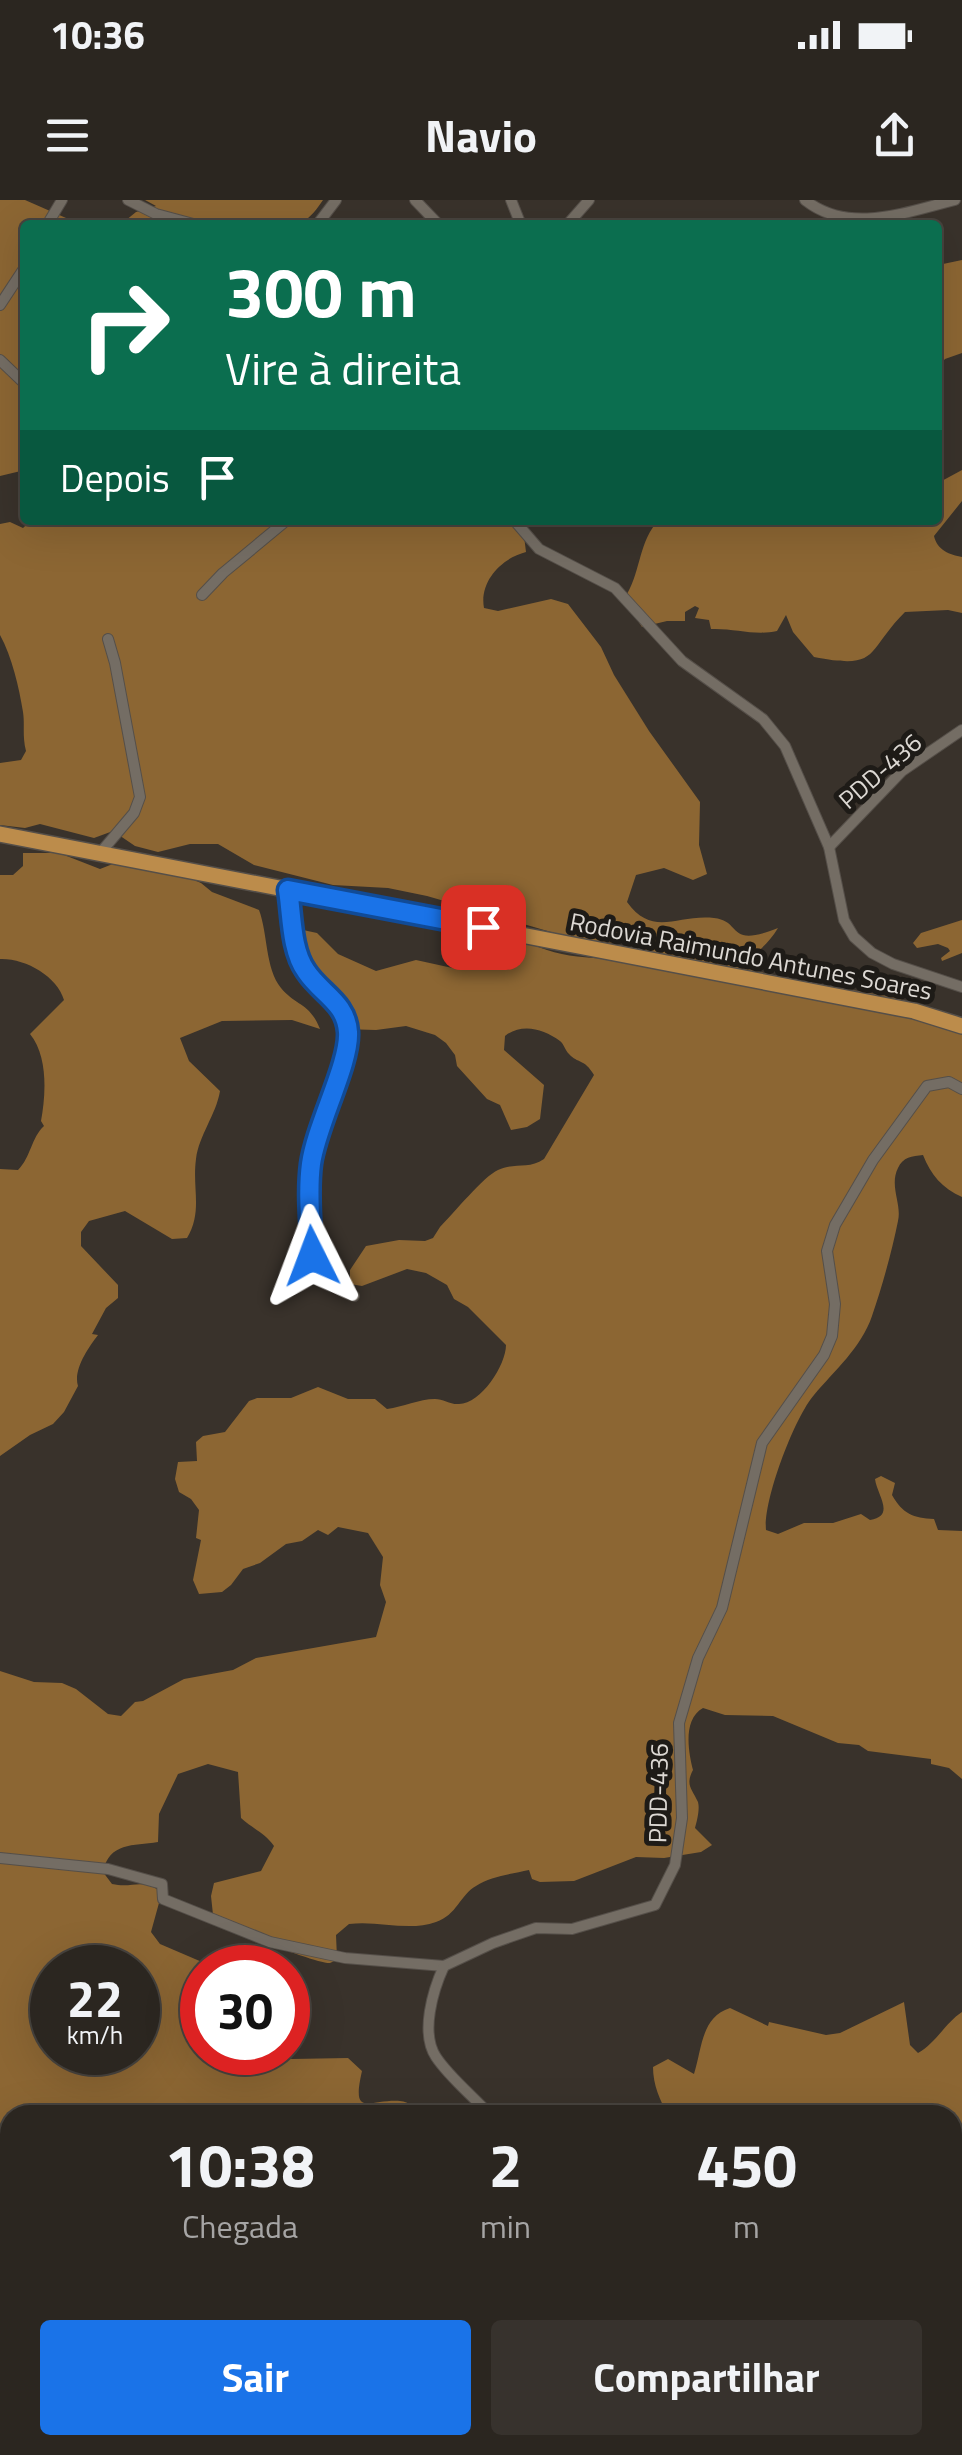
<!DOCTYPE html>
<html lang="pt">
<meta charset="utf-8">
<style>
body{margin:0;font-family:"Titillium Web",sans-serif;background:#37322d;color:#f1f3f6;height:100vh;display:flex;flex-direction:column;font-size:38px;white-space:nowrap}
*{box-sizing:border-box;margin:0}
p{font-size:32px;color:#a6a5a5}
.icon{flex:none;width:55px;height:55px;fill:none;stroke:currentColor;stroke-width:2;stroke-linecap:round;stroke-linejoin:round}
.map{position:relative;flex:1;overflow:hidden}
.panel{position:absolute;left:0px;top:1905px;width:962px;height:350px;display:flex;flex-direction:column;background:#2b2620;border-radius:30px 30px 0 0;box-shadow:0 10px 40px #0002,0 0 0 2px #47433e}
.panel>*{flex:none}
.banner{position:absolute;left:20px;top:20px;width:922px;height:305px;border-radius:10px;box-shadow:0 10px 40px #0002,0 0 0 2px #47433e;background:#0b6e4f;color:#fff;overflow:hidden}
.speed{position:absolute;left:30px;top:1745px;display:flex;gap:20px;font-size:50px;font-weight:700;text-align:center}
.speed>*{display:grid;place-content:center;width:130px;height:130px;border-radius:50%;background:#2b2620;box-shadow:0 10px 40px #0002,0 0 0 2px #47433e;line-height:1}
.speed small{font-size:25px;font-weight:400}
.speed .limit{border:15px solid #d22;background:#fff;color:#111}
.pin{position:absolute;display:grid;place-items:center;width:85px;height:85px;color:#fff;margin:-42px;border-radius:20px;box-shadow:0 5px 15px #0006}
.me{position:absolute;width:110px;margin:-55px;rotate:357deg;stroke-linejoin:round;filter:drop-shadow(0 0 8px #0008)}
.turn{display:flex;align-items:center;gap:35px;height:210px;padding:0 40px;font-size:45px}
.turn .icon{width:130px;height:130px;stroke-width:2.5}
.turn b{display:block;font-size:70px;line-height:85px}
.then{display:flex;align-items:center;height:95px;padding:0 40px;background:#0003;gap:20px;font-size:38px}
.eta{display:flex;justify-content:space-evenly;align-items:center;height:170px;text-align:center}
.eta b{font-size:60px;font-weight:700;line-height:70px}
.primary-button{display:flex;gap:20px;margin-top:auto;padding:20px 40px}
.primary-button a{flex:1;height:115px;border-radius:10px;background:#1a73e8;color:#fff;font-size:40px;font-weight:700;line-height:115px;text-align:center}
.primary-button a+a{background:#37322d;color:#f1f3f6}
.status{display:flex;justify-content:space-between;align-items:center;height:70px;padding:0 50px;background:#2b2620;direction:ltr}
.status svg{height:28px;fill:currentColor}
header{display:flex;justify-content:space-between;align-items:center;height:130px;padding:0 40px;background:#2b2620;font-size:45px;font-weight:700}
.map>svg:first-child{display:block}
</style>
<div class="status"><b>10:36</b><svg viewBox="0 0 49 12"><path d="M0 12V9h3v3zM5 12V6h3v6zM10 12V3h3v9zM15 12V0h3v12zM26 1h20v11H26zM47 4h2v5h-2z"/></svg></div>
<header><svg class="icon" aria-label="menu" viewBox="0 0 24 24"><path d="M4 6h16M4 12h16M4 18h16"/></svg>Navio<svg class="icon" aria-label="share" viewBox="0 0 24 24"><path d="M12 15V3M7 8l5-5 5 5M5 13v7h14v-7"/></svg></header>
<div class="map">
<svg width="962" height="2255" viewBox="0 0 962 2255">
<rect width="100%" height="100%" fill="#39322b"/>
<g fill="#8c6633" fill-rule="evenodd">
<path d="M0,0H25L82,25H25V270L0,276Z"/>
<path d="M145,0H323C317,9 311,17 301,23C283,32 220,23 199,18L211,25H120L136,12L156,6Z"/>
<path d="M962,60V153L945,159L938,167V70L943,64Z"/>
<path d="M962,270V301L934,336C937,350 950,355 962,357V413L948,410L905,412C865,452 881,470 814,457L793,432L786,415L777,431C755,436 734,428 711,429L709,420L695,418L699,408L695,406L685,412V421H667L642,427L632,411L627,394C641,370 639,340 659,320H938V283Z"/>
<path d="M32,320H522L526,352C502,358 479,381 484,408L498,411L551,399L568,404L601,447L614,475L649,531L700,602L699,645L707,674L693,680L664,668L636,675L627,702C653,738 677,714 714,718C743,721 726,749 778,728C763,752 744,767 715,755V762L801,781L898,798L962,825V997C942,988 931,975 923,955C912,956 903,957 898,968C889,986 902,1004 898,1021C892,1051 882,1087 872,1116C861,1148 835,1170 814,1195C794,1218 763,1301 766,1330L778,1334L804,1323H833L861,1314L870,1320C896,1316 877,1295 875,1279L881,1276L895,1283L892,1295C903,1314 913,1318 934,1319L938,1330L962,1331V1579L949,1568L931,1564V1559L868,1551L859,1545L838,1543L773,1516L725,1515L703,1508C683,1519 688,1551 693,1570C685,1585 692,1589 698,1602C700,1609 697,1621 695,1628L712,1645L701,1652L664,1658L636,1657L574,1681L540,1682L532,1679L529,1670C512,1674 491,1676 476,1686C460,1695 457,1715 436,1722C408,1732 378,1720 349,1724L336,1735L337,1758C335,1760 333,1762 330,1763C321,1765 232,1730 214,1724L211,1696L214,1683L261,1671L274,1646C265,1633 253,1629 241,1618L238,1572L208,1564L178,1574L159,1614L158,1642C133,1646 109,1642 103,1672L112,1684C134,1689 140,1677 162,1692L151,1732L160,1744L202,1762V1852L274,1853L292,1859L348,1858L362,1871C351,1919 369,1899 400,1901C410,1902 413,1908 422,1908L425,1915H10V2235L0,2228V2034L5,2030V2003L0,2004V1471L34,1482L62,1483L76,1489L108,1514L121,1516L135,1502L143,1501L184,1479L233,1470L256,1458L376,1437L386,1402L380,1385L383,1357L368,1333L338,1327L328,1335L318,1330L302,1341L286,1344L260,1363L243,1369L231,1385L222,1392L199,1394L193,1380L201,1340L196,1338L199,1310L191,1299L179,1292L175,1279L178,1262L197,1261L196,1242L203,1236L225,1232L249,1201L257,1198H291L318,1187L348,1199H375L387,1209C403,1207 419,1199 435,1199C443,1199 451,1205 459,1204C481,1204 506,1165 506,1145L468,1107L454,1099L447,1085L426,1073L407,1069L362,1086L350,1084V1070L366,1046L399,1040L425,1041L433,1038L440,1027C453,1014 484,976 498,970C515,962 528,970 544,959L594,875C584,858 578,864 569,854C565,850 564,844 560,841C543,828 521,823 505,836L504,850L544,885L540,919L527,927L511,930L500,905L487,899L457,866L455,855L446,843L435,835L406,826L376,830L343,829L341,822L313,793L294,742L303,730L317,733L338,754L376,771L416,760L457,769L481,757L493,737C513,735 528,744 547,750C577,760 612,759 643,757L646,745L632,738L616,743L575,739L427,696L388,688L333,685L254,665L218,644H190L158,652L135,646L113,631L94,638L40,624L25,628L0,625V563L21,560L26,551C22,535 25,525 23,512C19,487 12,457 0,435V324L10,322L23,328ZM52,1768H138V1852H52Z"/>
<path d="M23,653H59L100,669L123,660L159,665L201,683L212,692L259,710C268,734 265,768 281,788C296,806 310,803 320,829L292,820L222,821L180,838L189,861L220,891C216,915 199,935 196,959C192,989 203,1011 187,1038L172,1039L125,1011L89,1021L81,1032V1046L118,1085V1098L106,1108L92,1134L98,1135C88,1148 73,1170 78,1186L64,1212L53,1224L30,1235L0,1256V969L18,970C31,957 31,938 44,926L41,921C46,894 48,856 30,834L64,800C57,776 25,758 0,759V675H13L23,666Z"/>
<path d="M962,720V753L942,761L941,758L950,751L948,748L938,744L917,748L913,743L921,733Z"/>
<path d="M904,1802L910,1845L918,1853C936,1843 946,1822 962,1812V2222L952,2218V1915H668C660,1900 653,1885 653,1867L668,1859L694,1874C702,1849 701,1817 730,1808L768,1826L769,1822L826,1835L840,1833Z"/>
<path d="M32,2245H463L462,2255H55Z"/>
<path d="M525,2245H759L751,2255H622L614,2251L590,2255H521Z"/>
</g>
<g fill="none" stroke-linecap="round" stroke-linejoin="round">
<defs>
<g id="minor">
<path d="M128,0L156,14L197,25"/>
<path d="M415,0L439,25"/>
<path d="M511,0L521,25"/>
<path d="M805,0C849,35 906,12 955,0"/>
<path d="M47,25L62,0"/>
<path d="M317,25L336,0"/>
<path d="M567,25L589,0"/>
<path d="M0,105L25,67"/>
<path d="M0,160L25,184"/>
<path d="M514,320L539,349L615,388L682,461L763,519L785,546L829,647L844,720L854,737L872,753L893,764L962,787"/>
<path d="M202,395L223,373L287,320"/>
<path d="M829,647L902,571L962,530"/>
<path d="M101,652L134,613L140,597L115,463L108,439"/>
<path d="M288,689C292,714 293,742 302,765C315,793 352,802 349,840C346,864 331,889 324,912C309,963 310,1004 312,1056L316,1063L354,1096"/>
<path d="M0,1658L108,1669L162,1684L163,1699L270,1742L345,1758L444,1766L493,1743L536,1728L572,1729L655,1705L675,1665L682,1618L679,1523L698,1458L722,1408L762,1243L824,1155L832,1136L835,1104L827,1051L835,1025L873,960L927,886L949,882L962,889"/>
<path d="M444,1766C433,1790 420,1833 436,1857C450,1878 473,1896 490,1915"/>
</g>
<path id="trunk" d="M0,634L914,811L962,826"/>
</defs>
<use href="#minor" stroke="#554f49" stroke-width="12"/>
<use href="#trunk" stroke="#554f49" stroke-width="18"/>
<use href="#minor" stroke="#746d64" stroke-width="10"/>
<use href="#trunk" stroke="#bc8c4b" stroke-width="15"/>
</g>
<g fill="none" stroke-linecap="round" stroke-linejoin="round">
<defs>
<path id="route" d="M312,1056C311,1026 307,994 311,964C316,926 350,863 348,832C346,802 321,794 306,771C291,750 292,715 288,690L483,727"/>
</defs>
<use href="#route" stroke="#114b97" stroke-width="25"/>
<use href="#route" stroke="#1a73e8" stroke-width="18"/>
</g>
<g text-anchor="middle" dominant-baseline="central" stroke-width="10" stroke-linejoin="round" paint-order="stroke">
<g font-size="25" fill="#dcd8d3" stroke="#1e1b17">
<text transform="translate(880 571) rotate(-41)">PDD-436</text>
<text transform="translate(751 756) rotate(11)">Rodovia Raimundo Antunes Soares</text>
<text transform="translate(658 1593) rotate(-89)">PDD-436</text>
</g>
</g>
</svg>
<div class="speed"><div>22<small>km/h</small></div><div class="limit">30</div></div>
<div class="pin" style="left:483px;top:727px;background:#d93025"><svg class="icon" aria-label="arrive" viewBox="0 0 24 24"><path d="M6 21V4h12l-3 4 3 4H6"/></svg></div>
<svg class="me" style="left:312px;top:1056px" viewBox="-20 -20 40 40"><path d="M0-17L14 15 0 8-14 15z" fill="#1a73e8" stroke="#fff" stroke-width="4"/></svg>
<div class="banner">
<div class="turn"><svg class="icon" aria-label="right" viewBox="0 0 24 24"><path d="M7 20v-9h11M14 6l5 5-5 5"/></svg><div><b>300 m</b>Vire à direita</div></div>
<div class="then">Depois<svg class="icon" aria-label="arrive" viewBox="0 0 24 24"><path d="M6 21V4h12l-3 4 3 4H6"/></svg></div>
</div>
<section class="panel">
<div class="eta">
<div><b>10:38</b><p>Chegada</p></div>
<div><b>2</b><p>min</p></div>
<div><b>450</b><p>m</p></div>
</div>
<div class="primary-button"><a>Sair</a><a>Compartilhar</a></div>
</section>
</div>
